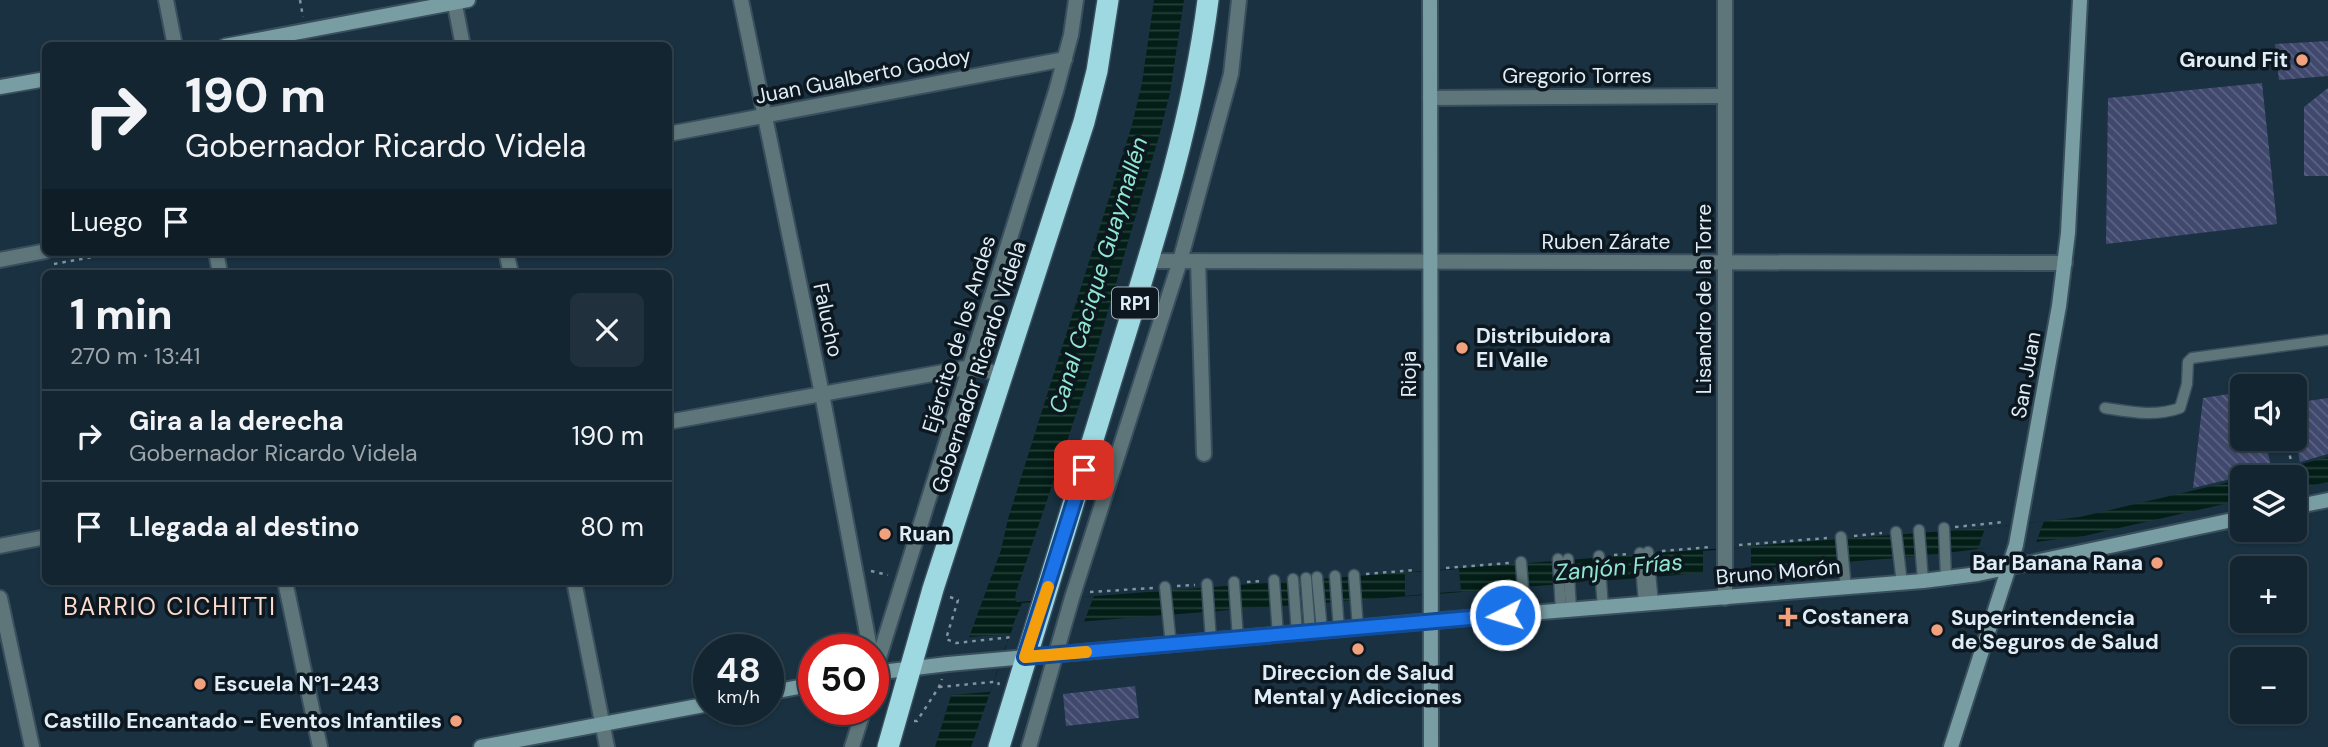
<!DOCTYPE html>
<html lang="es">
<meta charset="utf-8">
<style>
body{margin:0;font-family:"DM Sans",sans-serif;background:#20313d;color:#f1f3f6;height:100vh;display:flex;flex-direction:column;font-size:26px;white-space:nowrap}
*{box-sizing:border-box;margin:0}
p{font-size:23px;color:#9da5ab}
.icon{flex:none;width:38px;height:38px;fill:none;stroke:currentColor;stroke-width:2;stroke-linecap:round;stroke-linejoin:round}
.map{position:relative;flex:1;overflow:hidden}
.details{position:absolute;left:42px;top:270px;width:630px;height:315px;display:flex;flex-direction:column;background:#132531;border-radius:10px;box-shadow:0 2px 5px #0004,0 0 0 2px #32424d}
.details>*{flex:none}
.guide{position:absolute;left:42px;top:42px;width:630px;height:214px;border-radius:10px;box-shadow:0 2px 5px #0004,0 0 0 2px #32424d;background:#132531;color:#f1f3f6;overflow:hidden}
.buttons{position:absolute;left:2230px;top:374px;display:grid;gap:14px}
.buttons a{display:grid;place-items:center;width:77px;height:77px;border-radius:10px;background:#132531;box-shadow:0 2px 5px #0004,0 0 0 2px #32424d;font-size:35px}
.speed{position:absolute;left:693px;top:634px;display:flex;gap:14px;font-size:35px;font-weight:700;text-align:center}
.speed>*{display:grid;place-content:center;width:91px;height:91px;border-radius:50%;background:#132531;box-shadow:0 2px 5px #0004,0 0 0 2px #32424d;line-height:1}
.speed small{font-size:18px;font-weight:400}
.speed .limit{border:10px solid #d22;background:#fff;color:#111}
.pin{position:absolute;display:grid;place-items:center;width:60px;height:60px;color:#fff;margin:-30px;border-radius:14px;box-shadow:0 4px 10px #0006}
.me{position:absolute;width:77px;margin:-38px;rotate:265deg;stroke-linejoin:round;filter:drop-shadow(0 0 5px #0008)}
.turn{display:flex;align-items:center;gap:24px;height:147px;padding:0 28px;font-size:32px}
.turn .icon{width:91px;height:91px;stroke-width:2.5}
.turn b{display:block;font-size:49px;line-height:60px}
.then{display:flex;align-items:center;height:66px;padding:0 28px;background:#0003;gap:14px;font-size:26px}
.round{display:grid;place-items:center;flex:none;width:74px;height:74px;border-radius:10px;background:#20313d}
.head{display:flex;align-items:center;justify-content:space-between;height:119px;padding:0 28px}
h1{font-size:42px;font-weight:800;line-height:52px}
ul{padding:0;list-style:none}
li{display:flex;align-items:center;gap:21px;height:91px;padding:0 28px;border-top:2px solid #32424d}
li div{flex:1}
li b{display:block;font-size:26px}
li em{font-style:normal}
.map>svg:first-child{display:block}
</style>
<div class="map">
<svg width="2328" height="747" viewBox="0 0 2328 747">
<defs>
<pattern id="water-rules" width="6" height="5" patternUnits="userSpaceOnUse" patternTransform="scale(1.75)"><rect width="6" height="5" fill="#021e17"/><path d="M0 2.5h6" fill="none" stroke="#263f3a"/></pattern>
<pattern id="building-back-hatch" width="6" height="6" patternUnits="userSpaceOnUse" patternTransform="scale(1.75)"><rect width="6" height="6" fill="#40496d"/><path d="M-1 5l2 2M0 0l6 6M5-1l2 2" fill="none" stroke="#5b6483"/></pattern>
</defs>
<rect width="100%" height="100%" fill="#193141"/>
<g fill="url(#water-rules)">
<path d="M1154,0H1184L1170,93L1159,136L1089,376L1016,592L1015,600L1017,602L1985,528L2080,517L2242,479V500L2084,536L1921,556L1013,627L971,747H935L971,632L1001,550L1008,519L1132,125L1142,83Z"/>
<path d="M2328,457V482L2294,489V478H2248Z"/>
</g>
<g fill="#193141">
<path d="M2044,521L2036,543L1978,549L1985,528Z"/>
<path d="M1751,547V570L1703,574V551Z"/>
<path d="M1459,569L1461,591L1405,596V573Z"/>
<path d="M1094,596L1084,622L1012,627L1022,603Z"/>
<path d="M1010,634L990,692L951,695L969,637Z"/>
</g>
<g fill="url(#building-back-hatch)">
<path d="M2328,41V76L2279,80L2275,44Z"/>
<path d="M2262,83L2277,224L2106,244L2108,98Z"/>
<path d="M2328,88V176H2304V107Z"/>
<path d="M2242,392V439H2264L2272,469L2193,488L2203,398Z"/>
<path d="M2328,398V454L2300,462L2294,432V403Z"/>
<path d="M1135,686L1139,718L1066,726L1063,694Z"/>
</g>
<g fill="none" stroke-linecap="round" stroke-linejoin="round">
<defs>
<g id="lane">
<path d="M2105,408C2131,412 2155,417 2180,408L2187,384L2188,362L2192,358L2328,340"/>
<path d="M1944,528L1946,578"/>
<path d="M1919,530L1923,581"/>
<path d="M1896,532L1902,584"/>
<path d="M1841,537L1846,588"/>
<path d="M1648,552L1653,603"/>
<path d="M1640,553L1644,604"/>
<path d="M1599,556L1603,607"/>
<path d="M1558,559L1561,611"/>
<path d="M1568,559L1571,610"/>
<path d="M1521,562L1525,614"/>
<path d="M1354,575L1358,628"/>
<path d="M1335,576L1339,630"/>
<path d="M1317,577L1322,631"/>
<path d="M1306,578L1310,632"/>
<path d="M1293,579L1297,633"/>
<path d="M1274,580L1278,635"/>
<path d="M1234,582L1238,639"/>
<path d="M1207,584L1211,641"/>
<path d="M1165,587L1171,645"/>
</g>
<g id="street">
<path d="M166,0L175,46"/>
<path d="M454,0L463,46"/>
<path d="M741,0L822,394L870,649"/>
<path d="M1430,98L1725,96"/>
<path d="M668,134L1065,59"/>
<path d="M216,252L220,273"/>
<path d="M506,252L511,273"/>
<path d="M0,260L46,251"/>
<path d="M1148,261L2065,263"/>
<path d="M1198,261L1204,454"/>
<path d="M668,422L971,367L1001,374"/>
<path d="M0,546L46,537"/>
<path d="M285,581L320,747"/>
<path d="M574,581L607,747"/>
<path d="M0,598L32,747"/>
<path d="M1725,598V0"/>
<path d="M873,677L1056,91L1071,35L1076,0"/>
<path d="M852,747L864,709"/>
<path d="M1029,747L1072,598L1180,261L1231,74L1239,0"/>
</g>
<g id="secondary">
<path d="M1430,0L1431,747"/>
<path d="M225,46L468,0"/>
<path d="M0,87L46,79"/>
<path d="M2294,507L2328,500"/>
<path d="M873,673L948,664L1431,621L1923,581L1978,574L2242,518"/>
<path d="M768,693L814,684"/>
<path d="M481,747L709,704"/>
<path d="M1951,747L2016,545L2059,306L2068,233L2080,0"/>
</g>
<g id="highway">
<path d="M888,747L933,589L1084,122L1097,71L1108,0"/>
<path d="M999,747C1039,613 1081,479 1122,345C1157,232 1193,118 1208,0"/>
</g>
</defs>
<use href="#lane" stroke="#394f5e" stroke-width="13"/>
<use href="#street" stroke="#394f5e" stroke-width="18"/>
<use href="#secondary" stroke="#394f5e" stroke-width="18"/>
<use href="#highway" stroke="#394f5e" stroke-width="24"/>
<g stroke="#8194a1" stroke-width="2.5" stroke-dasharray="3.5 5" stroke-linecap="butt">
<path d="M300,0L303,17"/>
<path d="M54,264L120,252"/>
<path d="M2286,439L2298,491"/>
<path d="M1955,527L2004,522"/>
<path d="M1854,536L1882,533"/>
<path d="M1739,545L1827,538"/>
<path d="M1662,551L1712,547"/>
<path d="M1614,555L1628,554"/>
<path d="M1446,568L1509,563"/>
<path d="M871,571L888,575"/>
<path d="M1366,574L1415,570"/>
<path d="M1247,582L1261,581"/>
<path d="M1177,586L1195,585"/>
<path d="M1090,592L1153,588"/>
<path d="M950,597L958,600L946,639L956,643L1012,637"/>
<path d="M939,687L993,682H998L999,685"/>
<path d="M914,721H917L939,687L942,679"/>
</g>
<use href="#lane" stroke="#5e7679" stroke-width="10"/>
<use href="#street" stroke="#5e7679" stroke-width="14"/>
<use href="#secondary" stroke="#789ea4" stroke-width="14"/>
<use href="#highway" stroke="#9ed9e2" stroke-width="21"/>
</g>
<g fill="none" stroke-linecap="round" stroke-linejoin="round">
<defs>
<path id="route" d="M1084,470L1025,657L1505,615"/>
</defs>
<use href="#route" stroke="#114b97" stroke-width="18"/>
<use href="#route" stroke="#1a73e8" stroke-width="12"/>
<path stroke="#f59e0b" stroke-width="12" d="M1048,587L1025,657L1086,652"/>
</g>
<g fill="#f1a17d" stroke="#0d171f" stroke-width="2.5">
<circle cx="2302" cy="60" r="7"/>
<circle cx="1462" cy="348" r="7"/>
<circle cx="885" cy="534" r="7"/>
<circle cx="2157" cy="563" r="7"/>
<path d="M1784.5 606.5h7v7h7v7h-7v7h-7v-7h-7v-7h7z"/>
<circle cx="1937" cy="630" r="7"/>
<circle cx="1358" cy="649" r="7"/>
<circle cx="200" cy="684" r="7"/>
<circle cx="456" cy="721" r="7"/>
</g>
<g text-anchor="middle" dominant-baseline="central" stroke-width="7" stroke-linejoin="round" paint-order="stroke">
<rect fill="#0d171f" stroke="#9fadb7" stroke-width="2" x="1112" y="287.5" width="46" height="31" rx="5"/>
<g font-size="19" font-weight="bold" fill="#deedf8">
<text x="1135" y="303">RP1</text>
</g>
<g font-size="21" font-weight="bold" fill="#deedf8" stroke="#0d171f" text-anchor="start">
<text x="2288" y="60" text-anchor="end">Ground Fit</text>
<text x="1476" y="336">Distribuidora<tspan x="1476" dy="24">El Valle</tspan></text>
<text x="899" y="534">Ruan</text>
<text x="2143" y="563" text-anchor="end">Bar Banana Rana</text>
<text x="1802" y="617">Costanera</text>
<text x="1951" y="618">Superintendencia<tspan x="1951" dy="24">de Seguros de Salud</tspan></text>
<text x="1358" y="673" text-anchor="middle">Direccion de Salud<tspan x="1358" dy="24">Mental y Adicciones</tspan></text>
<text x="214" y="684">Escuela N°1-243</text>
<text x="442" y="721" text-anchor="end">Castillo Encantado - Eventos Infantiles</text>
</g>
<g font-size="21" fill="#deedf8" stroke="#0d171f">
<text transform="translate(863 76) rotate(-11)">Juan Gualberto Godoy</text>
<text x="1577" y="76">Gregorio Torres</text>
<text x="1606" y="242">Ruben Zárate</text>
<text transform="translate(1704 299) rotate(-90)">Lisandro de la Torre</text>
<text transform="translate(828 320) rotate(78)">Falucho</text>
<text transform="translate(959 334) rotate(-73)">Ejército de los Andes</text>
<text transform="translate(979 367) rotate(-72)">Gobernador Ricardo Videla</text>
<text transform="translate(1409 374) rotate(-90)">Rioja</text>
<text transform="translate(2026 375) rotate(-80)">San Juan</text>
<text transform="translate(1778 572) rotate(-5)">Bruno Morón</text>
</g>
<g font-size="23" font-style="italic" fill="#90e7cf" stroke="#0d171f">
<text transform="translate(1098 275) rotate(-73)">Canal Cacique Guaymallén</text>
<text transform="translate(1619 567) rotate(-5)">Zanjón Frías</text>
</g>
<g font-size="24" letter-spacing="2" fill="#fcdcce" stroke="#0d171f">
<text x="170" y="606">BARRIO CICHITTI</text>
</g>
</g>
</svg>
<div class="buttons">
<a><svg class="icon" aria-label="sound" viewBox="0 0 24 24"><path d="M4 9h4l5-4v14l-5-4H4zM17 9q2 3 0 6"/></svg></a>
<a><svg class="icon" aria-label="layers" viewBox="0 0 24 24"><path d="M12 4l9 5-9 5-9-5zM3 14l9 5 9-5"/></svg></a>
<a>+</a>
<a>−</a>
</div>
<div class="speed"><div>48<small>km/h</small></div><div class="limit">50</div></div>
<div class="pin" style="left:1084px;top:470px;background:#d93025"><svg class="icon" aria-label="arrive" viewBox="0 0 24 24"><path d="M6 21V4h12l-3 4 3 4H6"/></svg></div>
<svg class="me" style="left:1505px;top:615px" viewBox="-20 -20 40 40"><circle r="17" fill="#1a73e8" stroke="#fff" stroke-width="3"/><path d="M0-11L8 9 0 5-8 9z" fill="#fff"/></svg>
<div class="guide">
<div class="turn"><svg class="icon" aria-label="right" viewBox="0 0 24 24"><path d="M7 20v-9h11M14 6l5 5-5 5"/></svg><div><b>190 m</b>Gobernador Ricardo Videla</div></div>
<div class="then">Luego<svg class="icon" aria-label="arrive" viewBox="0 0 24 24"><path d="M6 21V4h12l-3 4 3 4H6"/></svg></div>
</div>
<section class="details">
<div class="head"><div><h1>1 min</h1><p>270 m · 13:41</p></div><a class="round"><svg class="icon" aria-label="close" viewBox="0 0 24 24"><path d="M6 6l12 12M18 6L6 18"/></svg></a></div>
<ul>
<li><svg class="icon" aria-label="right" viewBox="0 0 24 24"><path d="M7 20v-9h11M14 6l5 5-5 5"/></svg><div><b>Gira a la derecha</b><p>Gobernador Ricardo Videla</p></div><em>190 m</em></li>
<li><svg class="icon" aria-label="arrive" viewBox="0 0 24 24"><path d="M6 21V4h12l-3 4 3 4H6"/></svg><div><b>Llegada al destino</b></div><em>80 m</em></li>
</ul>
</section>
</div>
